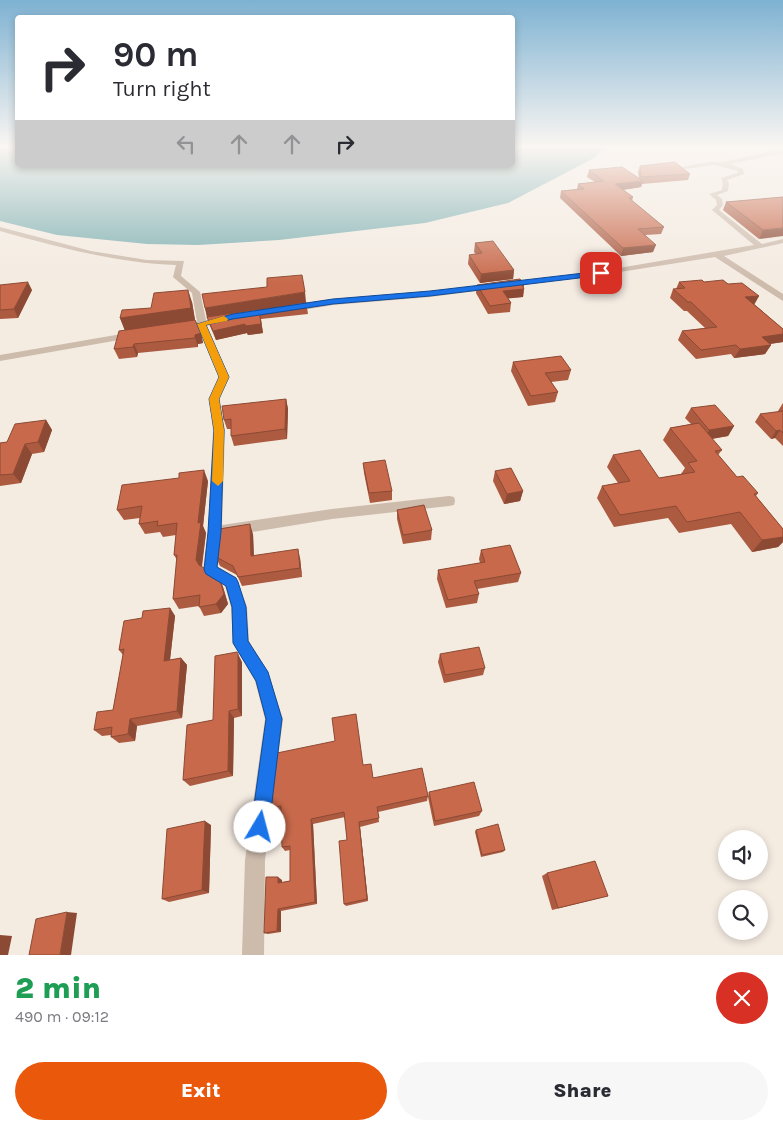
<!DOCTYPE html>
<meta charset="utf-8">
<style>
body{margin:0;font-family:Karla,sans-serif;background:#f7f7f7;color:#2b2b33;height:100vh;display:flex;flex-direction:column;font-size:19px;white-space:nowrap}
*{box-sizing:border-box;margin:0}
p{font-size:16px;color:#7c7c81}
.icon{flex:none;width:28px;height:28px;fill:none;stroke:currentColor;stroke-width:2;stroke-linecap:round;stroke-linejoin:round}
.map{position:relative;height:955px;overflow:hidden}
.drawer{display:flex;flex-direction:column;background:#fff;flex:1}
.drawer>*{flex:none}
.top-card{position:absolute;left:15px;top:15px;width:500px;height:152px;border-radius:5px;box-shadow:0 2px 8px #0003;background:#fff;color:#2b2b33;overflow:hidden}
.fabs{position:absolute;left:718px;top:830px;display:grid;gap:10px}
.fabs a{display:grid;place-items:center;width:50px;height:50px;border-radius:50%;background:#fff;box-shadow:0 2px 8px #0003;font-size:25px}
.pin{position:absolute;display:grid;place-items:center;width:42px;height:42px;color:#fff;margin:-21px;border-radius:10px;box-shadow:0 2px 8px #0006}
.me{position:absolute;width:55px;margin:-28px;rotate:8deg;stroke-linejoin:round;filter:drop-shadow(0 0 4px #0008)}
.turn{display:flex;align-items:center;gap:18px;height:105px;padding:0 15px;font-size:22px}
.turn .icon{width:65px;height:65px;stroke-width:2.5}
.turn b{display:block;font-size:35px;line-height:42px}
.lanes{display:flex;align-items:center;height:48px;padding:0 15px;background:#0003;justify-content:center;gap:25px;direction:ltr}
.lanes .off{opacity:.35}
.round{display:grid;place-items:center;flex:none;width:52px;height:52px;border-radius:26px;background:#f7f7f7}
.summary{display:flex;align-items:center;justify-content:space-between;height:85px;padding:0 15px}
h1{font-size:30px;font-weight:800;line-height:38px;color:#1e9e55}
.action{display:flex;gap:10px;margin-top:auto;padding:10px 15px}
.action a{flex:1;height:58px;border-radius:30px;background:#ea580c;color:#fff;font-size:20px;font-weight:800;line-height:58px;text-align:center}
.action a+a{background:#f7f7f7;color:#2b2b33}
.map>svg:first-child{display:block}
</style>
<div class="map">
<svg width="783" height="955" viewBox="0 0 783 955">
<rect width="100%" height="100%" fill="#f4ebe1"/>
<path fill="#7fb0b2" d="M0,148H17L18,165H512L513,148H603L594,158L508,203L425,223L279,240L198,245L147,244L57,235L0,221Z"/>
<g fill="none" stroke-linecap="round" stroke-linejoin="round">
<g fill="#cdbbac" fill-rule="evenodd">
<path d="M783,149V153L730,164L743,169L744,174L727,180L729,183L728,191L717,195L722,199L723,205L719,210L762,244L783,239V243L724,256L783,294V301L715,257L601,275L430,297L333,305L291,312L287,309L291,306L333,299L430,291L601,271L754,245L712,210L717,205L716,200L709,194L722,190L723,183L721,178L738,173V171L714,165L685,169L682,167L708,162H723Z"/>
<path d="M0,227L91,251L147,260L184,261L181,276L200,292L206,320L227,317V321L207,326L229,377L219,399L225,430L222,525L332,509L449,496L454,497L455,501L454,505L449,506L332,519L221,537L218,567L236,577L238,582L247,607L249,641L268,672L283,719L265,860L264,955H242L245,860L265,719L255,681L233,643L231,607L225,586L205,574L203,570L208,532L213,430L209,399L219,377L199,328L180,332L175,329L177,327L197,322L192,293L173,277L176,265C116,263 58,247 0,231Z"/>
<path d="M133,332L138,335L136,337L0,361V355Z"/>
</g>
</g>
<g fill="#ac5a40">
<path d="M640,166L690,174L688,180L642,184L641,187L623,190L633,197L632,201L664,227L661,234L645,235L653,252L621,256L560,198L561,191L577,189L578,184L595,182L587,177L589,170L639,178L638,172Z"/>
<path d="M783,197L759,239L723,210L726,202Z"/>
<path d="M475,243L514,270L513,279L480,283L468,264L469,255L476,254L474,252Z"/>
<path d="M679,282H704L728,284L759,296L754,304L783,329V342L770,344L771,345L765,354L734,358L731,354L696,359L678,340L682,331L705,328L687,311H684L670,298L673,289H676Z"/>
<path d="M0,285L32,290L18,318L0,319Z"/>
<path d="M477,285H524L523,297L508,298L511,303L510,312L488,314L476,293Z"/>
<path d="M192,302L195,320L201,333L203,343L198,344V347L138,353L137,357L119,359L114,349L125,330L120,318Z"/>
<path d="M306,302L308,314L261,319L263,333L248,335L247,333L216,340L210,326L205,308Z"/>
<path d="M513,362L571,370L568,380L551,382L558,392L555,402L528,406L511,371Z"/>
<path d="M286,399L288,409L287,439L234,446L231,436V429H227L224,420Z"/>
<path d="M783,403V446L775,438L771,439L755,422L760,414L779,412L778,411Z"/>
<path d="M691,408L734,426L728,436L712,439L722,450L718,455L737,477L758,493L756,496L783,529V542L778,547L752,552L731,524L679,533L668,518L614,527L597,498L602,486L618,483L607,467L613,455L659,478L681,474L685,468L663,440L670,428L691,424L685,418Z"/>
<path d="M46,420L52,430L44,452L32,454L21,483L0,486V443L7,442Z"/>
<path d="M363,463L392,491V500L370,503L364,473Z"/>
<path d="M495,471L523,491L520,501L504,504L493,481Z"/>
<path d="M208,481L203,526L206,533L202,567L219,577L223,587L228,604L221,613L204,616L199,606L179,609L173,599L177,560L174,555L176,535L163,537L160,532L145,534L139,524L140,518L124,520L117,510Z"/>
<path d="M397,510L432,530L431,540L403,544L397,519Z"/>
<path d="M253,534L254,556L300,558L302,577L242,586L237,575L220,566L216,557Z"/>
<path d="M481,550L521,573L518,582L477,589L479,594L477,603L446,608L437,579L438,570L480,563L479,559Z"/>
<path d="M170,608L175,616L170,660L181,658L187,665L182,718L137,726L135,741L119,743L111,737V735L102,736L94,730L113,710L123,655L119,650L142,618Z"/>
<path d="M440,654L485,668L483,675L444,683L438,662Z"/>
<path d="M242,662V716L234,718L233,776L190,786L183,780Z"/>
<path d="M363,765L373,778L428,796L427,801L378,812L379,822L360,827L368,901L346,906L344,904L347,840L345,817L313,824L317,904L281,911V932L268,934L264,933L282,880V883L290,881V850L285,851L282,847L281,811L277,812L273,807Z"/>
<path d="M429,792L482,811L479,816L434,826L428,797Z"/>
<path d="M211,825L209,893L169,902L162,899Z"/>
<path d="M476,830L505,850L503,852L481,857L475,832Z"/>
<path d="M547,873L608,896L552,910L542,876Z"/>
</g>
<g fill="#8c4a34">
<path d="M643,181L641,187L614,191L615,184Z"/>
<path d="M783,228V236L759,239L763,230Z"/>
<path d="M656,245L653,252L621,256L623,248Z"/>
<path d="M514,270L513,279L480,283L481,274Z"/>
<path d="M28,282L32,290L18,318L14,309Z"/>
<path d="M524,289L523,297L502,299L503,291Z"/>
<path d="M188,290L192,302L195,320L125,331L120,318L191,308Z"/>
<path d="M305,292L306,302L207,318L205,308Z"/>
<path d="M759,296L754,305L745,297Z"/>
<path d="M259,309L263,333L248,335L247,333L216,340L213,331Z"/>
<path d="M201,333L203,343L198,344V347L195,338V335Z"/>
<path d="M783,334V342L756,346L762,337Z"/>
<path d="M134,344L138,353L137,357L133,347Z"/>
<path d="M771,345L765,354L734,358L740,349Z"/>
<path d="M286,399L288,409L287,439L285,429Z"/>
<path d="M46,420L52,430L44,452L38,442Z"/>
<path d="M734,426L728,436L704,440L709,430Z"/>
<path d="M780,430L775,438L771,439L776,431Z"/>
<path d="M25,444L32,454L21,483L13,474Z"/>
<path d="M204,470L208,481L203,526L206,533L201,570L196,560L198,523Z"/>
<path d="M523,491L520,501L504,504L507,494Z"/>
<path d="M250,524L253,534L254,565L251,556Z"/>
<path d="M783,537V542L778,547L752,552L762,540Z"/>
<path d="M298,549L300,558L302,577L300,568Z"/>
<path d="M219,577L223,587L228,604L221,613L216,604Z"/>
<path d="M170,608L175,616L169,668L164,661Z"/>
<path d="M238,654L242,662V716L238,709Z"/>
<path d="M181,658L187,665L182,718L177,711Z"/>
<path d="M229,711L234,718L233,776L228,771Z"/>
<path d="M130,719L137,726L135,741L128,734Z"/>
<path d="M311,819L313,824L317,904L315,902Z"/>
<path d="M205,821L211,825L209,893L202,890Z"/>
<path d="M359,822L360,827L368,901L367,899Z"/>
<path d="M278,877L282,880V886L278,883Z"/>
<path d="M278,909L281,911V932L277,931Z"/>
<path d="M67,912L77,913L71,955H60Z"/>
<path d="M0,935L12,936L8,955H0Z"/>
</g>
<g fill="#c8694b" stroke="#8c4a34">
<path d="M675,162L690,174L641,177L640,166Z"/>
<path d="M622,167L643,181L615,184L633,197L629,198L664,227L638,229L656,245L623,248L561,191L584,189L578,184L604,181L589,170Z"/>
<path d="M783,197V228L763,230L726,202Z"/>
<path d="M493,241L514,270L481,274L469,255L482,253L475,243Z"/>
<path d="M302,275L305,292L205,308L202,294L267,287V278Z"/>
<path d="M520,279L524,285H522L524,289L503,291L511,303L490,306L477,285Z"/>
<path d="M702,280L704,282L723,280L728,284L742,283L759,296L745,297L783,329V334L762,337L771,345L740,349L736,345L701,350L682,331L717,327L691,302H688L673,289L685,288L679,282Z"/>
<path d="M28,282L14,309L0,310V285Z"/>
<path d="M188,290L191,308L120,318L122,310L151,308L154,293Z"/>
<path d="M306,302V304L259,309L261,324L245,326V324L213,331L207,317Z"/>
<path d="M195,320L201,333L195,335V338L134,344L133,347L114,349L119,331Z"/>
<path d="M561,356L571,370L545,373L558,392L531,396L513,362Z"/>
<path d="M286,399L285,429L231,436V419L224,420L222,406Z"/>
<path d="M715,405L734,426L709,430L691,408Z"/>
<path d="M783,411V433L780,430L776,431L760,414Z"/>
<path d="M46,420L38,442L25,444L13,474L0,475V443L7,442L15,424Z"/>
<path d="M699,423L722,450L715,451L737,477L743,476L758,493L754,494L783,529V537L762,540L740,512L687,522L676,506L620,515L602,486L630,481L613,455L640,450L659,478L695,472L688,463L697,461L670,428Z"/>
<path d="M385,460L392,491L369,493L363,463Z"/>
<path d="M511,468L523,491L507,494L495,471Z"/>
<path d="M204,470L198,523L201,522L196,560L199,565L219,577L224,594L216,604L199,607L200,595L173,599L177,555H174L177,523L157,526L158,521L139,524L142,506L117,510L122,485L179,478V473Z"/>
<path d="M424,505L432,530L403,535L397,510Z"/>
<path d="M250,524L251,556L298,549L300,568L238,577L233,566L216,557L219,529Z"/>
<path d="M510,545L521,573L474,581L479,594L448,600L438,570L485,562L481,550Z"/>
<path d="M170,608L164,661L181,658L177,711L130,719L128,734L111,737L112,727L94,730L97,712L113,710L124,649L119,650L124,621L142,618L143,611Z"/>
<path d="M479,647L485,668L445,675L440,654Z"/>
<path d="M237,652L238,654V709L229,711L228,771L183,780L187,725L213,720L215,656Z"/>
<path d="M356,714L363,765L371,764L373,778L422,768L428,796L377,807L379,818L359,822L367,899L344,904L339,841L347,840L344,812L311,819L315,902L278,909L277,931L264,933L266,877H278V883L290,881V846L282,847L281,806L273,807L272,785L277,753L335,741L332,718Z"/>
<path d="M474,782L482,811L435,821L429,792Z"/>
<path d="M205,821L202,890L162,899L167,829Z"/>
<path d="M498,824L505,850L482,855L476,830Z"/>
<path d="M595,861L608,896L558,908L547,873Z"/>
<path d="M67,912L60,955H29L36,919Z"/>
</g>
<linearGradient id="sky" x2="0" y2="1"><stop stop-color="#7eb2d2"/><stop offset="0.52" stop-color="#faf6f2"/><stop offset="1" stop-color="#faf6f2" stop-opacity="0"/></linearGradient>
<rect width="783" height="282" fill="url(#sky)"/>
<path fill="#1a73e8" stroke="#114b97" d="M601,271L604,272V275L430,296L333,304L233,319L206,325L229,377L219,399L224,430L221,532L217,567L236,578L238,582L246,607L248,641L268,672L282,719L269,827L266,833L260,836L253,833L251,827L266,719L256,681L233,643L232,607L226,586L206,574L204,570L208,532L214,430L209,399L219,377L197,324L233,314L333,299L430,291Z"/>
<path fill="#f59e0b" d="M224,316L228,319L227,321L206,325L229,377L219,399L224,430L223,481L218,486L212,481L214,430L209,399L219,377L197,324Z"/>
</svg>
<div class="fabs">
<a><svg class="icon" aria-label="sound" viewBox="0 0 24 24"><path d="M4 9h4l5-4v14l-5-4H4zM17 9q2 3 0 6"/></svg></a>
<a><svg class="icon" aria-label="search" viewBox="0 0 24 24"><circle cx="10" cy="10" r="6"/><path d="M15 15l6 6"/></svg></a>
</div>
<div class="pin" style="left:601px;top:273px;background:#d93025"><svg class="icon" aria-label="arrive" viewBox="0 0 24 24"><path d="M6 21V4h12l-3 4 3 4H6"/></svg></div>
<svg class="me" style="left:260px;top:827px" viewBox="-20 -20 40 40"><circle r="19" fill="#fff"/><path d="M0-13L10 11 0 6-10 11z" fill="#1a73e8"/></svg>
<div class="top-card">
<div class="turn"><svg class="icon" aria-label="right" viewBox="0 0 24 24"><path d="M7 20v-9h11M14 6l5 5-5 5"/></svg><div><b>90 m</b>Turn right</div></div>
<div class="lanes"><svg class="icon off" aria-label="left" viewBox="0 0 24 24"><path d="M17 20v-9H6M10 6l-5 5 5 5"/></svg><svg class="icon off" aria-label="ahead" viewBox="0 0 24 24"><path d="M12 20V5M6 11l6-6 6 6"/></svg><svg class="icon off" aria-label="ahead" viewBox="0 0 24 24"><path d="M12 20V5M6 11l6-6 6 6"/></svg><svg class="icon" aria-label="right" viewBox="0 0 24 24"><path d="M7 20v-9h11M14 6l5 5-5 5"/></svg></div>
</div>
</div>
<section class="drawer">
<div class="summary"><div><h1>2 min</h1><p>490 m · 09:12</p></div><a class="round" style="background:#d93025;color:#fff"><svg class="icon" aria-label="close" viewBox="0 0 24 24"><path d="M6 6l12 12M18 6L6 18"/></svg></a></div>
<div class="action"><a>Exit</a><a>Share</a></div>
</section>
